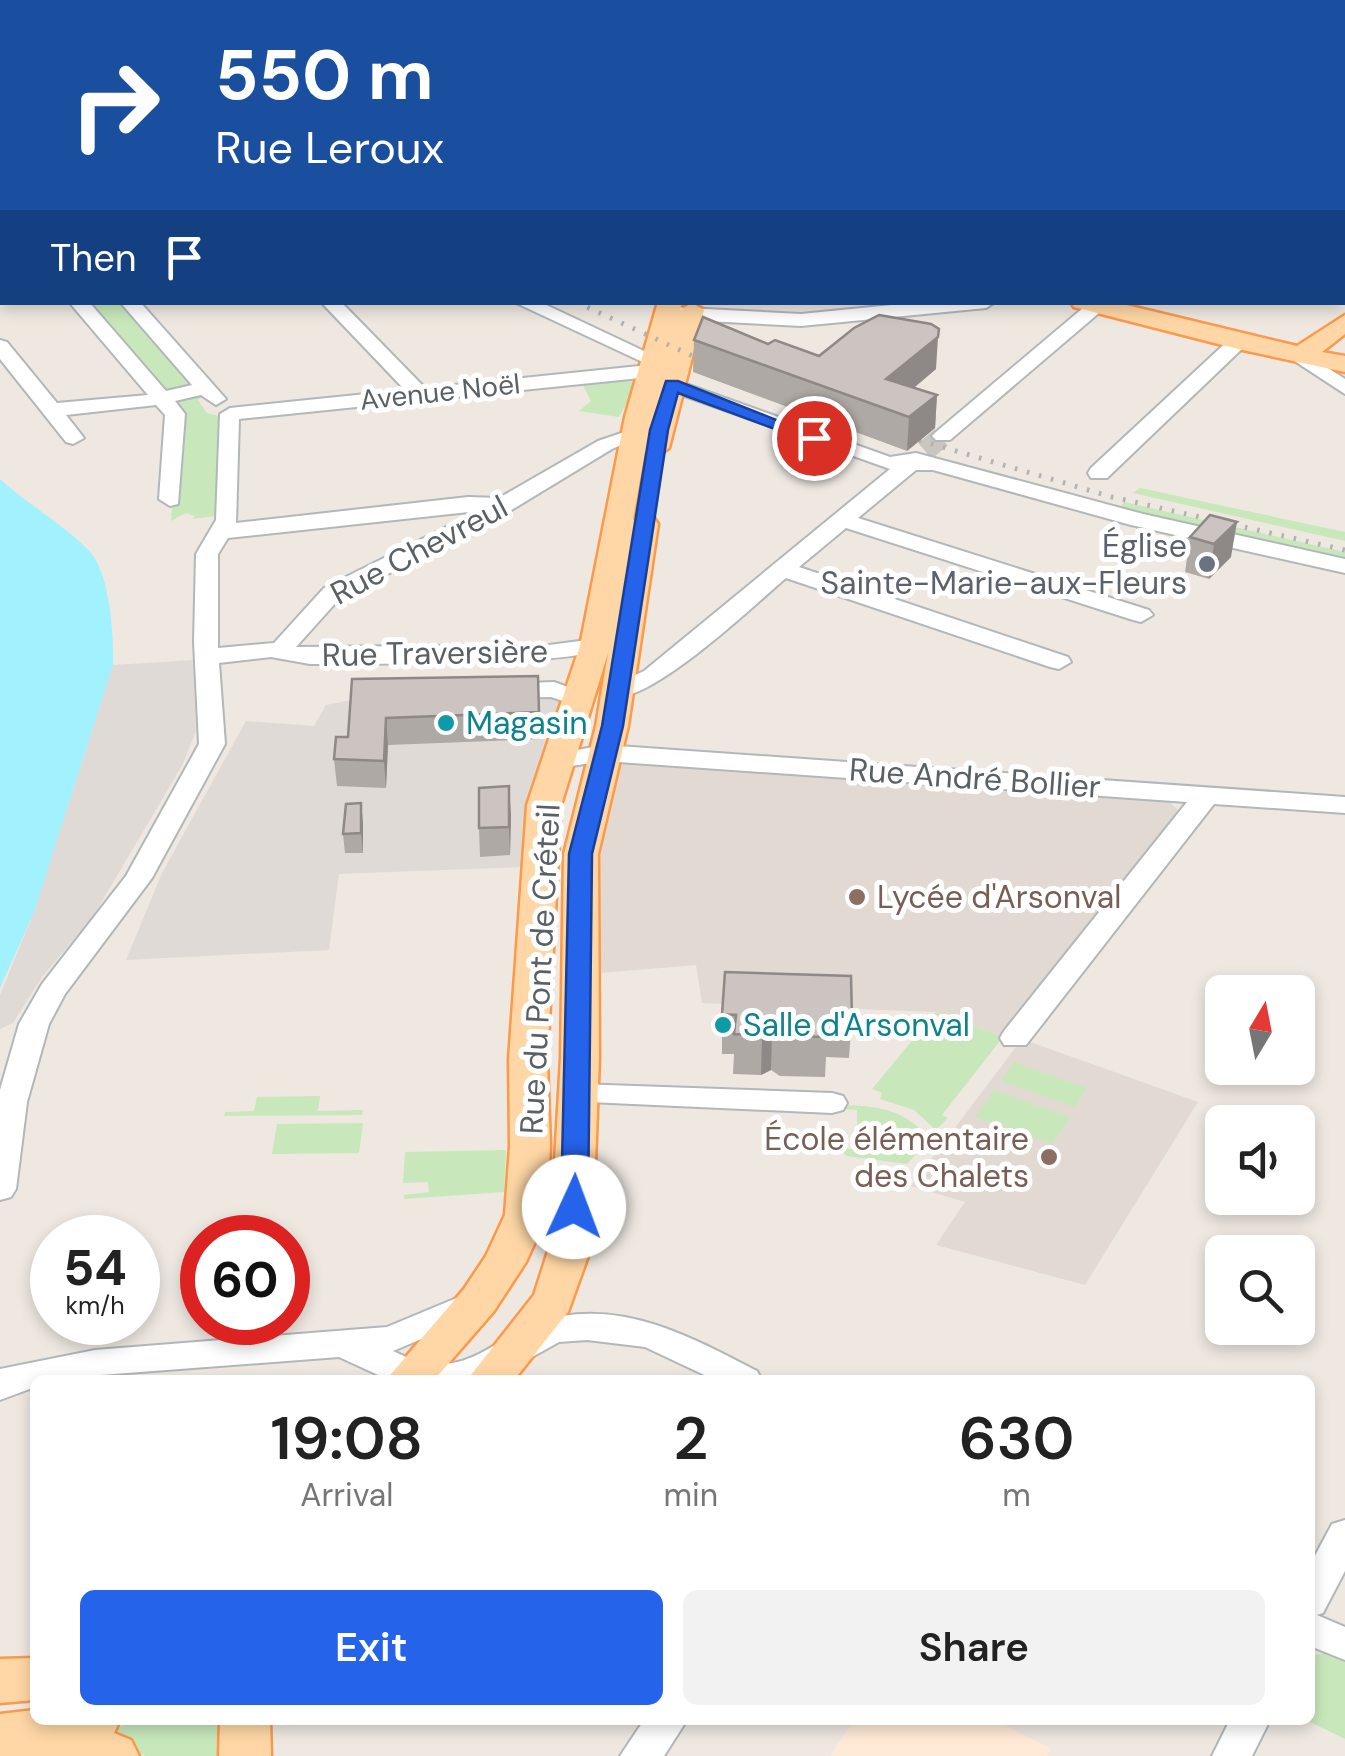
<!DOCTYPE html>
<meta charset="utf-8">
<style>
body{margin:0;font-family:"DM Sans",sans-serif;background:#f2f2f2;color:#222;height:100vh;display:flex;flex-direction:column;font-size:38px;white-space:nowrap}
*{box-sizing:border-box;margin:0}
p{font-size:32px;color:#767676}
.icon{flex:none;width:55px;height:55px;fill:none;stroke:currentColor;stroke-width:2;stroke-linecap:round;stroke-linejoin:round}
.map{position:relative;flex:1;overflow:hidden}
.details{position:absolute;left:30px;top:1375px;width:1285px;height:350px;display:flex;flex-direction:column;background:#fff;border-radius:15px;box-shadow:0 5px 15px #0003}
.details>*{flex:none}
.hud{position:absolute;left:0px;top:0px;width:1345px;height:305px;box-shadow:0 5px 15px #0003;background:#1a4fa0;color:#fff;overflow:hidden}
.needle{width:65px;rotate:10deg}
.tools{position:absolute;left:1205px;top:975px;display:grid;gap:20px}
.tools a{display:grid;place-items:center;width:110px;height:110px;border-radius:15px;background:#fff;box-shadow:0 5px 15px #0003;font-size:50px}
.speed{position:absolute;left:30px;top:1215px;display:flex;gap:20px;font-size:50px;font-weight:700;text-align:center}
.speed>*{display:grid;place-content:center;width:130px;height:130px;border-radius:50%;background:#fff;box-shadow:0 5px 15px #0003;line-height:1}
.speed small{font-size:25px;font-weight:400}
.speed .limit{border:15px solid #d22;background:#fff;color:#111}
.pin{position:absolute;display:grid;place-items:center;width:85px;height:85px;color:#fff;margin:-42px;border:5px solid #fff;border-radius:50%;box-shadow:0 2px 10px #0007}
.me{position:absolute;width:110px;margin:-55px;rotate:2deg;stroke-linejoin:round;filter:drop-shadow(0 0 8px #0008)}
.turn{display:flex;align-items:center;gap:35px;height:210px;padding:0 50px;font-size:45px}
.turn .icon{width:130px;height:130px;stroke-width:2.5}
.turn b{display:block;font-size:70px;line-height:85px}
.then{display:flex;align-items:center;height:95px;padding:0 50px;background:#0003;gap:20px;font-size:38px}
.eta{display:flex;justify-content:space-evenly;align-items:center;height:170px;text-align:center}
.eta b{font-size:60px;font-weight:600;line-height:70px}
.primary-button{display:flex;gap:20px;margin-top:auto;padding:20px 50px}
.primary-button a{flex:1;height:115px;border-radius:15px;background:#2563eb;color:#fff;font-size:40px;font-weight:600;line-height:115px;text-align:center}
.primary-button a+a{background:#f2f2f2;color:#222}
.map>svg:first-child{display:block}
</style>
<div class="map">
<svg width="1345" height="1756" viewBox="0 0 1345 1756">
<rect width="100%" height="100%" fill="#eee8e1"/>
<path fill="#ffead6" d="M854,1720H995L1051,1749L1047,1756H830Z"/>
<g fill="#dfdad6">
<path d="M193,660L196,731L183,764L92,918L42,977L13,1023L0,1029V995L34,912L113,665Z"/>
<path d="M549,696L559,702L523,826L521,867L339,874L329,950L126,960L162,873L246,721L314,726L326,705L367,697Z"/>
</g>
<g fill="#e1d9d2">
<path d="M625,762L1168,800L1179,811L1003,1037L936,1012L702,1003L696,965L600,973L601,830L617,766Z"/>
<path d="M1022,1039L1198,1102L1085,1285L936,1245L965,1202L911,1186Z"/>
</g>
<g fill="#c8e8bb">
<path d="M88,303H121L205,395L198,400L207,413L223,417L217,516L192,519L195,516L186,513L171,521L180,421Z"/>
<path d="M632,378L634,391L619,417L579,411L591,401L582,383Z"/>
<path d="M984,469L1120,507L1124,502L1345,552V562L1176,525L981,472Z"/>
<path d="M1140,488L1345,532V541L1133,493Z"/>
<path d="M936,1012L1003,1037L942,1115L948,1118L936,1130L914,1110L880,1099L882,1093L872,1089Z"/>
<path d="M1014,1062L1087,1088L1075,1107L1001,1081Z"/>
<path d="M994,1090L1070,1117L1052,1144L975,1117Z"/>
<path d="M320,1096L318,1111L363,1110L362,1115L224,1116L225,1112L254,1111L257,1097Z"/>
<path d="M844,1105C877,1106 902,1109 925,1134L926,1144L907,1164L846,1156L841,1149H858L857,1110L841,1109Z"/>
<path d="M363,1123L359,1153L272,1154L277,1124Z"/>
<path d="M506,1150L504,1192L404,1199V1195L429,1192L428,1182L403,1183L405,1152Z"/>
<path d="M1330,1652L1345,1658V1739L1306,1720H1310V1656Z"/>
<path d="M140,1720H223V1756H145L108,1731Z"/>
</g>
<path fill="#a1f1ff" d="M0,479C27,504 67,527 90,552C110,574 114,636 113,665L34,912L0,988Z"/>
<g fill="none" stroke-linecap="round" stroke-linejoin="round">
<path stroke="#c9c6c2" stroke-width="21" stroke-dasharray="21 11" stroke-linecap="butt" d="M925,451L943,436"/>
<defs>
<g id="minor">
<path d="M851,0H871L872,2H852Z"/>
<path d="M1092,0H1113L1114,2H1093Z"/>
<path d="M1206,0H1233L1234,2H1207Z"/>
<path d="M0,2H6L0,11Z"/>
<rect x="1342" y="20" width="3" height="8"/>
<path d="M0,67L2,68V79L0,78Z"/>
<path d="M1342,74L1345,75V85L1342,84Z"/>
<rect x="0" y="108" width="2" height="10"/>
<path d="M1342,110L1345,111V121L1342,120Z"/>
<path d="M1342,157L1345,158V168L1342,167Z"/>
<rect x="0" y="245" width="2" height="10"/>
<rect x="1342" y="249" width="3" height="10"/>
<path d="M69,302H89L166,391L192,385L120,302H140L226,399L216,405L201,395L175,401L185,414L178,504L170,506L159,499L165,415L156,405L66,415L84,438L73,444L66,442L0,359V340L7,342L57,403L148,395Z"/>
<path d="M321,302H341L425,388L649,365L514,302H540L663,360L653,366L660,371L657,375L650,377L239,419L236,523L468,497L499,498L598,441L636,428L646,434L612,449L495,520L340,598L296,647L549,645L595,639L607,646C588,667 353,663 310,664L271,657L219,663L225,744L152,878L65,994L49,1024L27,1102L16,1189L11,1197L0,1200V1090L19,1024L42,984L126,876L199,744L194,642L196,554L216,520L220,414L230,408L405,390ZM478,511L324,588L274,643L218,648V554L228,538Z"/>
<path d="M922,302H995L986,308L801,326L668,319L658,313L668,307L801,314Z"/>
<path d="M1089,303H1103L1106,307L950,440H936L932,436L936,432Z"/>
<path d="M1238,336L1248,342L1245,346L1107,478H1091L1088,473L1091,468L1231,338Z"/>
<path d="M1300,350L1345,379V394L1293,360V352Z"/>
<path d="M672,379L890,457L916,453L1143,514L1345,559V573L1131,525L933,470H916L858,518L1149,610L1153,615L1141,622L1133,620L846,528L799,567L1068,657L1071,662L1059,669L1050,667L786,578C754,605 648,707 609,697L606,692L609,687L644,671L890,469L665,389L662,385Z"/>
<path d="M554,682L587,694L590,699L578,706L551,697L503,698L491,691L503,684Z"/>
<path d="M604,745L1345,797V813L1214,804L1026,1045H1004L1000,1038L1004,1031L1187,802L604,761L559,768L546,760L550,755Z"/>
<path d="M578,1084L832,1093L843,1096L847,1103L843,1110L832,1113L567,1101L563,1094L567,1087Z"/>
<path d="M471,1292L483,1295L488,1304L483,1313L393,1351C473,1391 493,1327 562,1316C633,1304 697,1340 757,1371L762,1380H715L645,1347L587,1340L559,1342L491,1380H389L339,1357L35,1380V1387L0,1400V1369L95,1350L387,1327Z"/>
<path d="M1345,1520V1571L1323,1613L1317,1615L1345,1627V1660L1310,1646V1565L1332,1524Z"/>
<path d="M644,1720H687L664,1756H620Z"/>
<path d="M1230,1720H1270L1252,1756H1212Z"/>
</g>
<g id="major">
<path d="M563,0H583L584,2H564Z"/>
<path d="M1342,131H1345L1342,145Z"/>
<path d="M658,302H682L680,310L692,303L704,310L669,448L656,456L645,452L633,520L644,515L654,518L658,524L628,726L598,854L599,1058L592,1245L568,1312L514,1380H467L534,1295L550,1245L561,1058L564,854L596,726L608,653L561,805L547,1059L550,1146L547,1215L526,1262L494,1311L434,1380H386L464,1289L486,1256L505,1215L510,1146L509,1059L527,805L580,646L625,417Z"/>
<path d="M1071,302H1114L1297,346L1345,315V334L1322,352L1345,356V372L1238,349L1074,307Z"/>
<path d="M35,1658V1700L0,1703V1659Z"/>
<path d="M35,1710V1720H120L114,1733L131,1740L139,1756H0V1714Z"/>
<path d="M220,1720H270L271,1756H219Z"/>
</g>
</defs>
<use href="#minor" stroke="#b2b7ba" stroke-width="4"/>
<use href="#major" stroke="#fd994b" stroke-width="5"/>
<use href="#minor" fill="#fff" fill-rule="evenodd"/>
<use href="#major" fill="#ffd7a6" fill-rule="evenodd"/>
<g stroke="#b1b2b3" stroke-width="5" stroke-dasharray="2.5 10" stroke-linecap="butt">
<path d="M576,302L721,369"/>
<path d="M895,433L1112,497L1345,550"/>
</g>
</g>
<g fill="#afa9a5">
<path d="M626,302H654L653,305H631Z"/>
<path d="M694,340L768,344L819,356L936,369L914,388L937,395L935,428L907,451L693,372Z"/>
<path d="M1210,515L1231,557L1209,579L1185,572L1190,537Z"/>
<path d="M538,676L540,739L388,745L386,788L337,786L334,759L348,737L352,679Z"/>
<path d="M511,815L510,855L480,857L479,828Z"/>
<path d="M363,822V853H345L343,834Z"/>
<path d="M722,1014L852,1018L849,1058L826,1057L825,1077L780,1076L771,1070L761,1075L733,1074L734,1054H722Z"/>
</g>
<g fill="#8e8986">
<path d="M938,337L936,369L887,410L886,379Z"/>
<path d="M937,395L935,428L907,451L909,417Z"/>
<path d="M1237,522L1231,557L1209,579L1214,544Z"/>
<path d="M386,718L388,745L386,788L384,761Z"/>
<path d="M509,786L511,815L510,855L509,827Z"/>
<path d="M361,803L363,822V853L361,833Z"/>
<path d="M772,1031L771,1070L761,1075L762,1036Z"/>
</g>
<g fill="#cbc4c0" stroke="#8e8986" stroke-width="2.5">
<path d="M879,315L931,324L939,329L938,337L886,379L937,395L909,417L694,340L703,317L768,344L775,340L819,356L854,328Z"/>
<path d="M1210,515L1237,522L1214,544L1190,537Z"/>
<path d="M538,676L539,712L386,718L384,761L334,759L336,737H348L352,679Z"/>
<path d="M509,786V827L479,828V788Z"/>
<path d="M361,803V833L343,834L346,804Z"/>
<path d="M725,972L851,976L852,1018H827V1037L782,1036L772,1031L762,1036L734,1034L736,1015L722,1014Z"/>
</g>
<path fill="#2563eb" stroke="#184099" stroke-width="2.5" d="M666,381H678L822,438L807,441L678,393L668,430L623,726L592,854L588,1207L584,1214H565L561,1207L569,854L602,726L650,430Z"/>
<circle fill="#6b7280" stroke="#fff" stroke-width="4" cx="1207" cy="564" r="10"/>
<g fill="#0f9aa8" stroke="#fff" stroke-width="4">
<circle cx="446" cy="723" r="10"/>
<circle cx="723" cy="1025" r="10"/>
</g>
<g fill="#8d6e63" stroke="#fff" stroke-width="4">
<circle cx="857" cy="897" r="10"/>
<circle cx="1049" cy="1157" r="10"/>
</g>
<g text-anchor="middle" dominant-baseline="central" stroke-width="10" stroke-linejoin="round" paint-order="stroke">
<g font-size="28" fill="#5a6164" stroke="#fff">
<text transform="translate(440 392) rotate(-6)">Avenue Noël</text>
</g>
<g font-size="32" fill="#5b616d" stroke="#fff" text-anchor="end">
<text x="1187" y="546">Église<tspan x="1187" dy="37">Sainte-Marie-aux-Fleurs</tspan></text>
</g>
<g font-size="32" fill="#5a6164" stroke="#fff">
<text transform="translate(419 550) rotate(-28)">Rue Chevreul</text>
<text transform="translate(435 653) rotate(-1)">Rue Traversière</text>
<text transform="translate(975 778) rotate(4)">Rue André Bollier</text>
<text transform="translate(540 969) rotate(-87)">Rue du Pont de Créteil</text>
</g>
<g font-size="32" fill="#0d838f" stroke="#fff" text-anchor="start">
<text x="466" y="723">Magasin</text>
<text x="743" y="1025">Salle d'Arsonval</text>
</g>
<g font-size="32" fill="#785e54" stroke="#fff" text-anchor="start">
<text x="877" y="897">Lycée d'Arsonval</text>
<text x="1029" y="1139" text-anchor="end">École élémentaire<tspan x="1029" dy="37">des Chalets</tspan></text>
</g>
</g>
</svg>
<div class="tools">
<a><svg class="needle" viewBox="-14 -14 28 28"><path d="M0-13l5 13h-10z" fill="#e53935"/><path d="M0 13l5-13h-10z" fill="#767676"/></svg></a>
<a><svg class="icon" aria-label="sound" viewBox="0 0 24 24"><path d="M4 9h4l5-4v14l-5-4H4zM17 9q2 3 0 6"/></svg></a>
<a><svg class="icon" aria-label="search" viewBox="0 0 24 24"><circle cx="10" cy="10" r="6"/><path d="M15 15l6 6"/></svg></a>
</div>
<div class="speed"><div>54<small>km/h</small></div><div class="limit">60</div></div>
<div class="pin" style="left:814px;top:438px;background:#d93025"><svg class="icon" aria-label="arrive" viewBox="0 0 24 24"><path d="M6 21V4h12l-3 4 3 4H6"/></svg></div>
<svg class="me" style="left:574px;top:1207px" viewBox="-20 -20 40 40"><circle r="19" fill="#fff"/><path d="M0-13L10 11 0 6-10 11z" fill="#2563eb"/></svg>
<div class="hud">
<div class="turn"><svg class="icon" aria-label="right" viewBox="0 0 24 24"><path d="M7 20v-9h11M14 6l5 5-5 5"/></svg><div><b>550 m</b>Rue Leroux</div></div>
<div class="then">Then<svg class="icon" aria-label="arrive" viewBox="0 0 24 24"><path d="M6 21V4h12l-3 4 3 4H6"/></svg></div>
</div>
<section class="details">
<div class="eta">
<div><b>19:08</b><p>Arrival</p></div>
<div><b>2</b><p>min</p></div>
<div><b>630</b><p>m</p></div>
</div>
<div class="primary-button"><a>Exit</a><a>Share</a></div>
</section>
</div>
